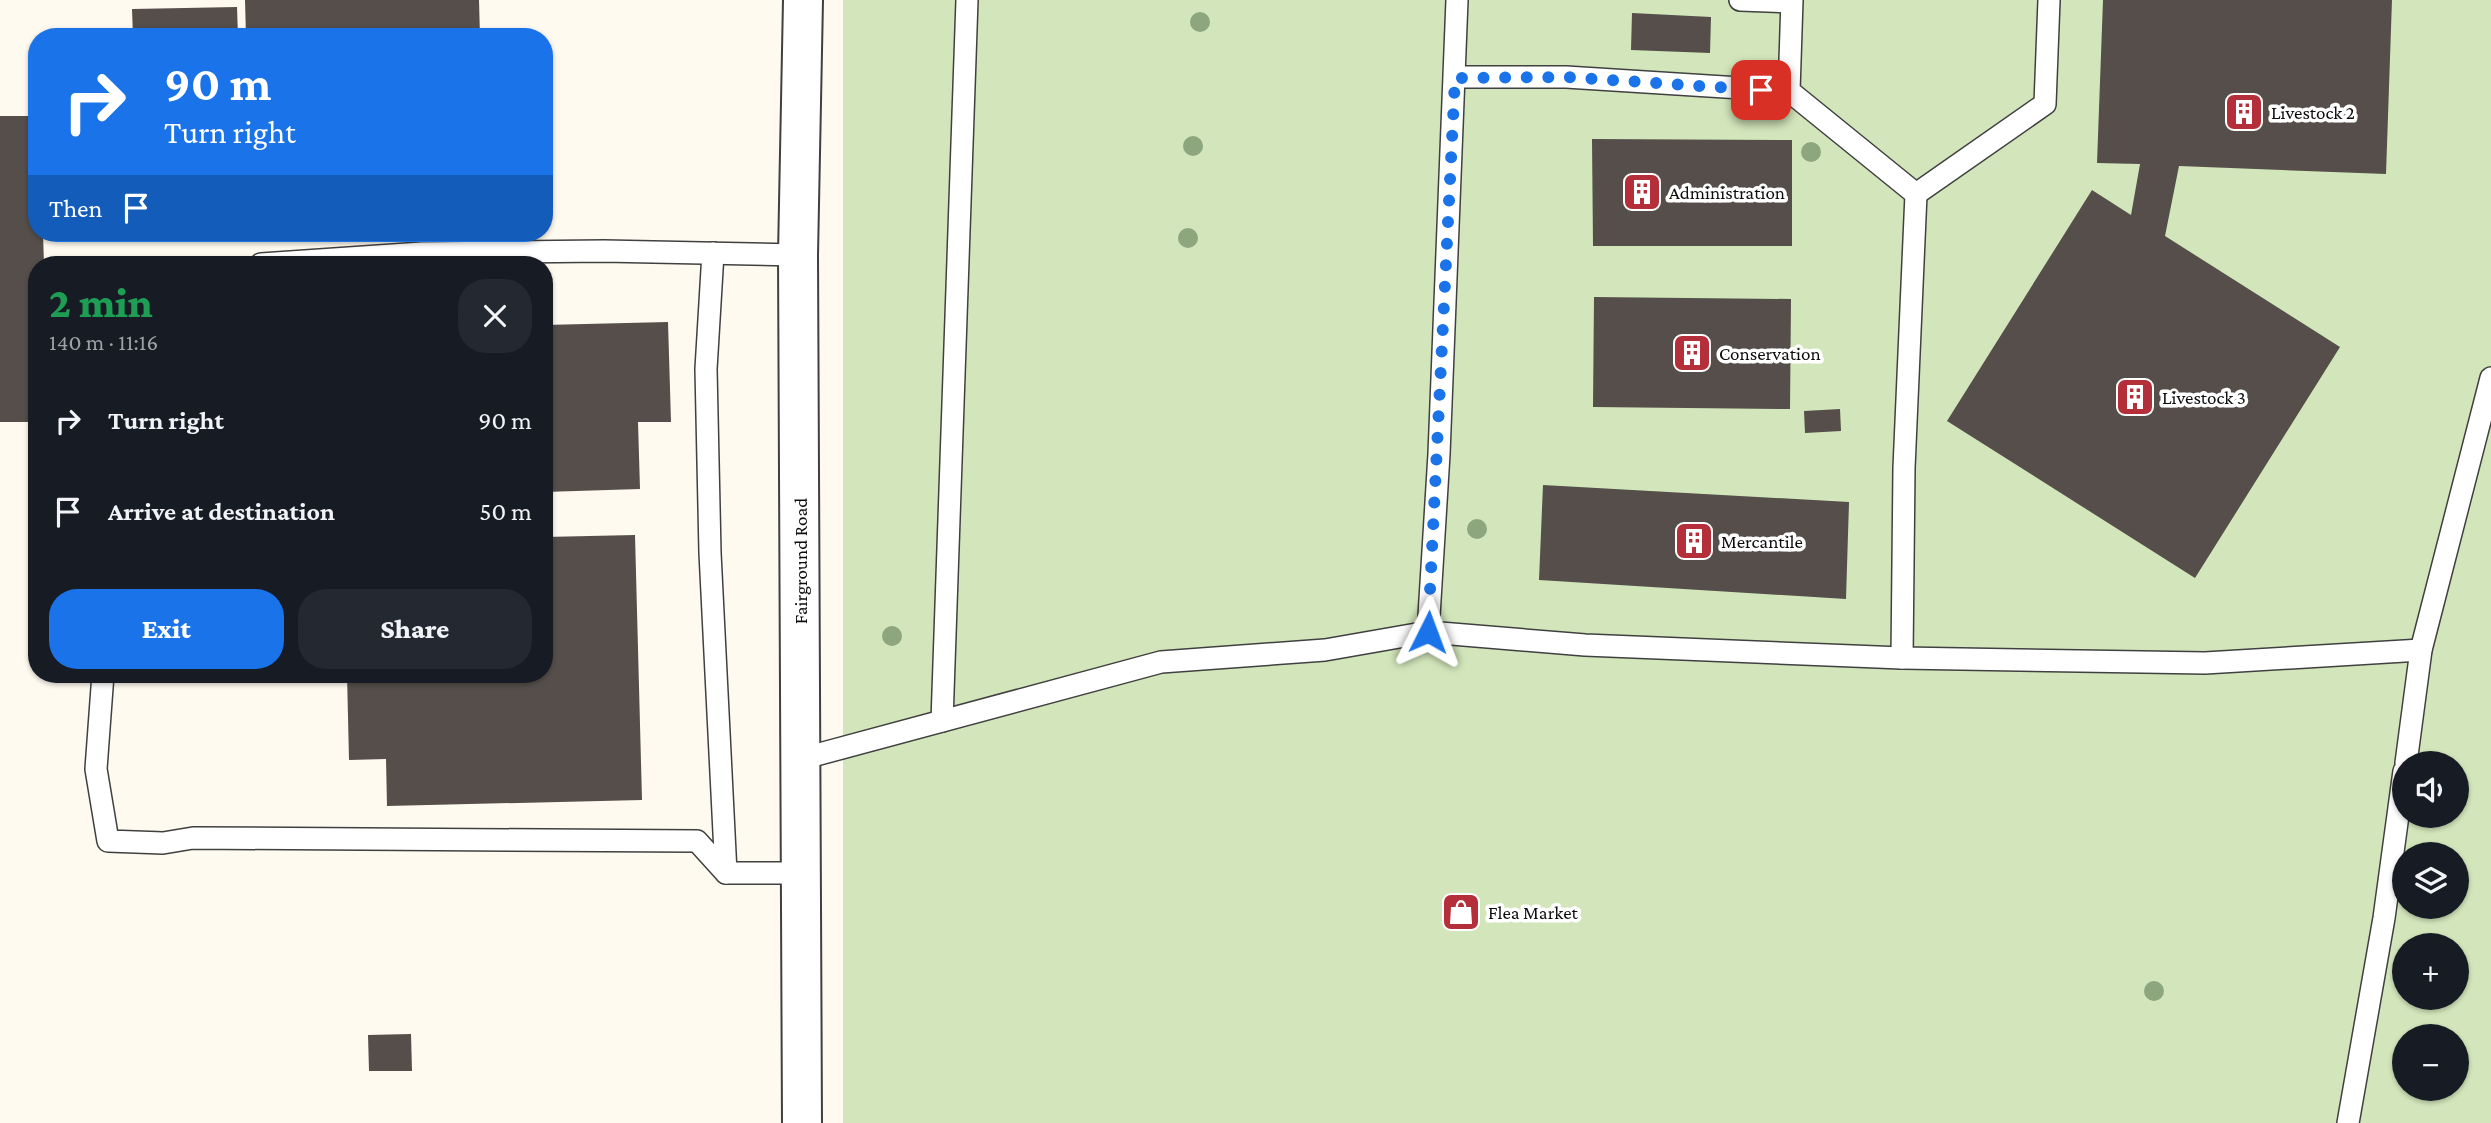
<!DOCTYPE html>
<meta charset="utf-8">
<style>
body{margin:0;font-family:"Crimson Pro",serif;background:#242831;color:#f1f3f6;height:100vh;display:flex;flex-direction:column;font-size:26px;white-space:nowrap}
*{box-sizing:border-box;margin:0}
p{font-size:23px;color:#9ea1a6}
.icon{flex:none;width:38px;height:38px;fill:none;stroke:currentColor;stroke-width:2;stroke-linecap:round;stroke-linejoin:round}
.map{position:relative;flex:1;overflow:hidden}
.side{position:absolute;left:28px;top:256px;width:525px;height:427px;display:flex;flex-direction:column;background:#171b24;border-radius:28px;box-shadow:0 2px 5px #0004}
.side>*{flex:none}
.guide{position:absolute;left:28px;top:28px;width:525px;height:214px;border-radius:28px;box-shadow:0 2px 5px #0004;background:#1a73e8;color:#fff;overflow:hidden}
.buttons{position:absolute;left:2392px;top:751px;display:grid;gap:14px}
.buttons a{display:grid;place-items:center;width:77px;height:77px;border-radius:50%;background:#171b24;box-shadow:0 2px 5px #0004;font-size:35px}
.pin{position:absolute;display:grid;place-items:center;width:60px;height:60px;color:#fff;margin:-30px;border-radius:14px;box-shadow:0 4px 10px #0006}
.me{position:absolute;width:77px;margin:-38px;rotate:3deg;stroke-linejoin:round;filter:drop-shadow(0 0 5px #0008)}
.turn{display:flex;align-items:center;gap:24px;height:147px;padding:0 21px;font-size:32px}
.turn .icon{width:91px;height:91px;stroke-width:2.5}
.turn b{display:block;font-size:49px;line-height:60px}
.then{display:flex;align-items:center;height:66px;padding:0 21px;background:#0003;gap:14px;font-size:26px}
.round{display:grid;place-items:center;flex:none;width:74px;height:74px;border-radius:28px;background:#242831}
.headline{display:flex;align-items:center;justify-content:space-between;height:119px;padding:0 21px}
h1{font-size:42px;font-weight:800;line-height:52px;color:#1e9e55}
.button{display:flex;gap:14px;margin-top:auto;padding:14px 21px}
.button a{flex:1;height:80px;border-radius:28px;background:#1a73e8;color:#fff;font-size:28px;font-weight:800;line-height:80px;text-align:center}
.button a+a{background:#242831;color:#f1f3f6}
ul{padding:0;list-style:none}
li{display:flex;align-items:center;gap:21px;height:91px;padding:0 21px}
li div{flex:1}
li b{display:block;font-size:26px}
li em{font-style:normal}
.map>svg:first-child{display:block}
</style>
<div class="map">
<svg width="2491" height="1123" viewBox="0 0 2491 1123">
<rect width="100%" height="100%" fill="#fefaef"/>
<path fill="#d3e6bb" fill-rule="evenodd" d="M843,0H2491V1123H843ZM2404,763H2457V816H2404ZM2404,854H2457V906H2404ZM2404,945H2457V998H2404ZM2404,1036H2457V1088H2404Z"/>
<g fill="#554e4a">
<path d="M245,0H479L480,37H246Z"/>
<path d="M2103,0H2392L2386,174L2179,166L2165,236L2340,347L2195,578L1947,421L2092,190L2131,215L2140,164L2097,163Z"/>
<path d="M237,7L238,37H133L132,9Z"/>
<path d="M1632,13L1711,17L1710,53L1631,50Z"/>
<path d="M0,116H37V233H43L44,264H37V422H0Z"/>
<path d="M1592,139L1792,140V246H1593Z"/>
<path d="M1594,297L1791,299L1790,409L1593,407Z"/>
<path d="M668,322L671,422H638L640,489L544,492V325Z"/>
<path d="M1840,409L1841,431L1805,433L1804,411Z"/>
<path d="M1543,485L1849,502L1846,599L1539,580Z"/>
<path d="M635,535L642,800L387,806L386,759L349,760L347,674H544V537Z"/>
<path d="M411,1034L412,1071H369L368,1035Z"/>
</g>
<g fill="none" stroke-linecap="round" stroke-linejoin="round">
<defs>
<g id="service">
<path d="M1740,0L1790,2"/>
<path d="M1792,0L1789,91L1916,194"/>
<path d="M1455,77H1566L1789,91"/>
<path d="M1916,194L2045,104L2049,0"/>
<path d="M713,253L706,369L710,553L726,873"/>
<path d="M261,264L422,253L604,251L798,255"/>
<path d="M1428,632L1439,454L1457,0"/>
<path d="M1902,658L1904,468L1916,194"/>
<path d="M103,674L96,769L108,841L163,843L193,838L697,841L726,873H803"/>
<path d="M942,721L967,0"/>
<path d="M801,759L1161,662L1325,650L1428,632L1585,645L1902,658L2205,663L2421,650"/>
<path d="M2406,763L2421,650L2491,378"/>
<path d="M2348,1123L2384,918L2404,771"/>
</g>
<path id="tertiary" d="M802,1123L798,255L803,0"/>
</defs>
<use href="#service" stroke="#404040" stroke-width="24"/>
<use href="#tertiary" stroke="#404040" stroke-width="42"/>
<use href="#service" stroke="#fff" stroke-width="21"/>
<use href="#tertiary" stroke="#fff" stroke-width="38"/>
</g>
<g fill="#8da67e">
<circle cx="1200" cy="22" r="10"/>
<circle cx="1193" cy="146" r="10"/>
<circle cx="1811" cy="152" r="10"/>
<circle cx="1188" cy="238" r="10"/>
<circle cx="1477" cy="529" r="10"/>
<circle cx="892" cy="636" r="10"/>
<circle cx="2154" cy="991" r="10"/>
</g>
<g fill="none" stroke-linecap="round" stroke-linejoin="round">
<path stroke="#1a73e8" stroke-width="12" stroke-dasharray="0 21.6" d="M1428,632L1455,78L1566,77L1761,90"/>
</g>
<defs>
<symbol id="building-square" viewBox="-11 -11 22 22"><rect x="-9" y="-9" width="18" height="18" rx="4" fill="#b42f3a" stroke="#fff"/><path d="M-4-6H4V6H1V3H-1V6H-4ZM-2.5-4.3h1.7v1.8h-1.7ZM.8-4.3h1.7v1.8H.8ZM-2.5-1h1.7V.8h-1.7ZM.8-1h1.7V.8H.8Z" fill="#fff"/></symbol>
<symbol id="shop-square" viewBox="-11 -11 22 22"><rect x="-9" y="-9" width="18" height="18" rx="4" fill="#b42f3a" stroke="#fff"/><path d="M-5-2.5h2.3a2.7 3.5 0 0 1 5.4 0H5L5.5 6h-11ZM-1.5-2.5h3a1.5 2.3 0 0 0-3 0Z" fill="#fff"/></symbol>
</defs>
<g fill-rule="evenodd">
<use href="#building-square" x="2222" y="90" width="44" height="44"/>
<use href="#building-square" x="1620" y="170" width="44" height="44"/>
<use href="#building-square" x="1670" y="331" width="44" height="44"/>
<use href="#building-square" x="2113" y="375" width="44" height="44"/>
<use href="#building-square" x="1672" y="519" width="44" height="44"/>
<use href="#shop-square" x="1439" y="890" width="44" height="44"/>
</g>
<g text-anchor="middle" dominant-baseline="central" stroke-width="7" stroke-linejoin="round" paint-order="stroke">
<g font-size="19" fill="#0d0d0d" stroke="#fff" text-anchor="start">
<text x="2271" y="112">Livestock 2</text>
<text x="1669" y="192">Administration</text>
<text x="1719" y="353">Conservation</text>
<text x="2162" y="397">Livestock 3</text>
<text x="1721" y="541">Mercantile</text>
<text x="1488" y="912">Flea Market</text>
</g>
<g font-size="19" fill="#0d0d0d" stroke="#fff">
<text transform="translate(800 561) rotate(-90)">Fairground Road</text>
</g>
</g>
</svg>
<div class="buttons">
<a><svg class="icon" aria-label="sound" viewBox="0 0 24 24"><path d="M4 9h4l5-4v14l-5-4H4zM17 9q2 3 0 6"/></svg></a>
<a><svg class="icon" aria-label="layers" viewBox="0 0 24 24"><path d="M12 4l9 5-9 5-9-5zM3 14l9 5 9-5"/></svg></a>
<a>+</a>
<a>−</a>
</div>
<div class="pin" style="left:1761px;top:90px;background:#d93025"><svg class="icon" aria-label="arrive" viewBox="0 0 24 24"><path d="M6 21V4h12l-3 4 3 4H6"/></svg></div>
<svg class="me" style="left:1428px;top:632px" viewBox="-20 -20 40 40"><path d="M0-17L14 15 0 8-14 15z" fill="#1a73e8" stroke="#fff" stroke-width="4"/></svg>
<div class="guide">
<div class="turn"><svg class="icon" aria-label="right" viewBox="0 0 24 24"><path d="M7 20v-9h11M14 6l5 5-5 5"/></svg><div><b>90 m</b>Turn right</div></div>
<div class="then">Then<svg class="icon" aria-label="arrive" viewBox="0 0 24 24"><path d="M6 21V4h12l-3 4 3 4H6"/></svg></div>
</div>
<section class="side">
<div class="headline"><div><h1>2 min</h1><p>140 m · 11:16</p></div><a class="round"><svg class="icon" aria-label="close" viewBox="0 0 24 24"><path d="M6 6l12 12M18 6L6 18"/></svg></a></div>
<ul>
<li><svg class="icon" aria-label="right" viewBox="0 0 24 24"><path d="M7 20v-9h11M14 6l5 5-5 5"/></svg><div><b>Turn right</b></div><em>90 m</em></li>
<li><svg class="icon" aria-label="arrive" viewBox="0 0 24 24"><path d="M6 21V4h12l-3 4 3 4H6"/></svg><div><b>Arrive at destination</b></div><em>50 m</em></li>
</ul>
<div class="button"><a>Exit</a><a>Share</a></div>
</section>
</div>
